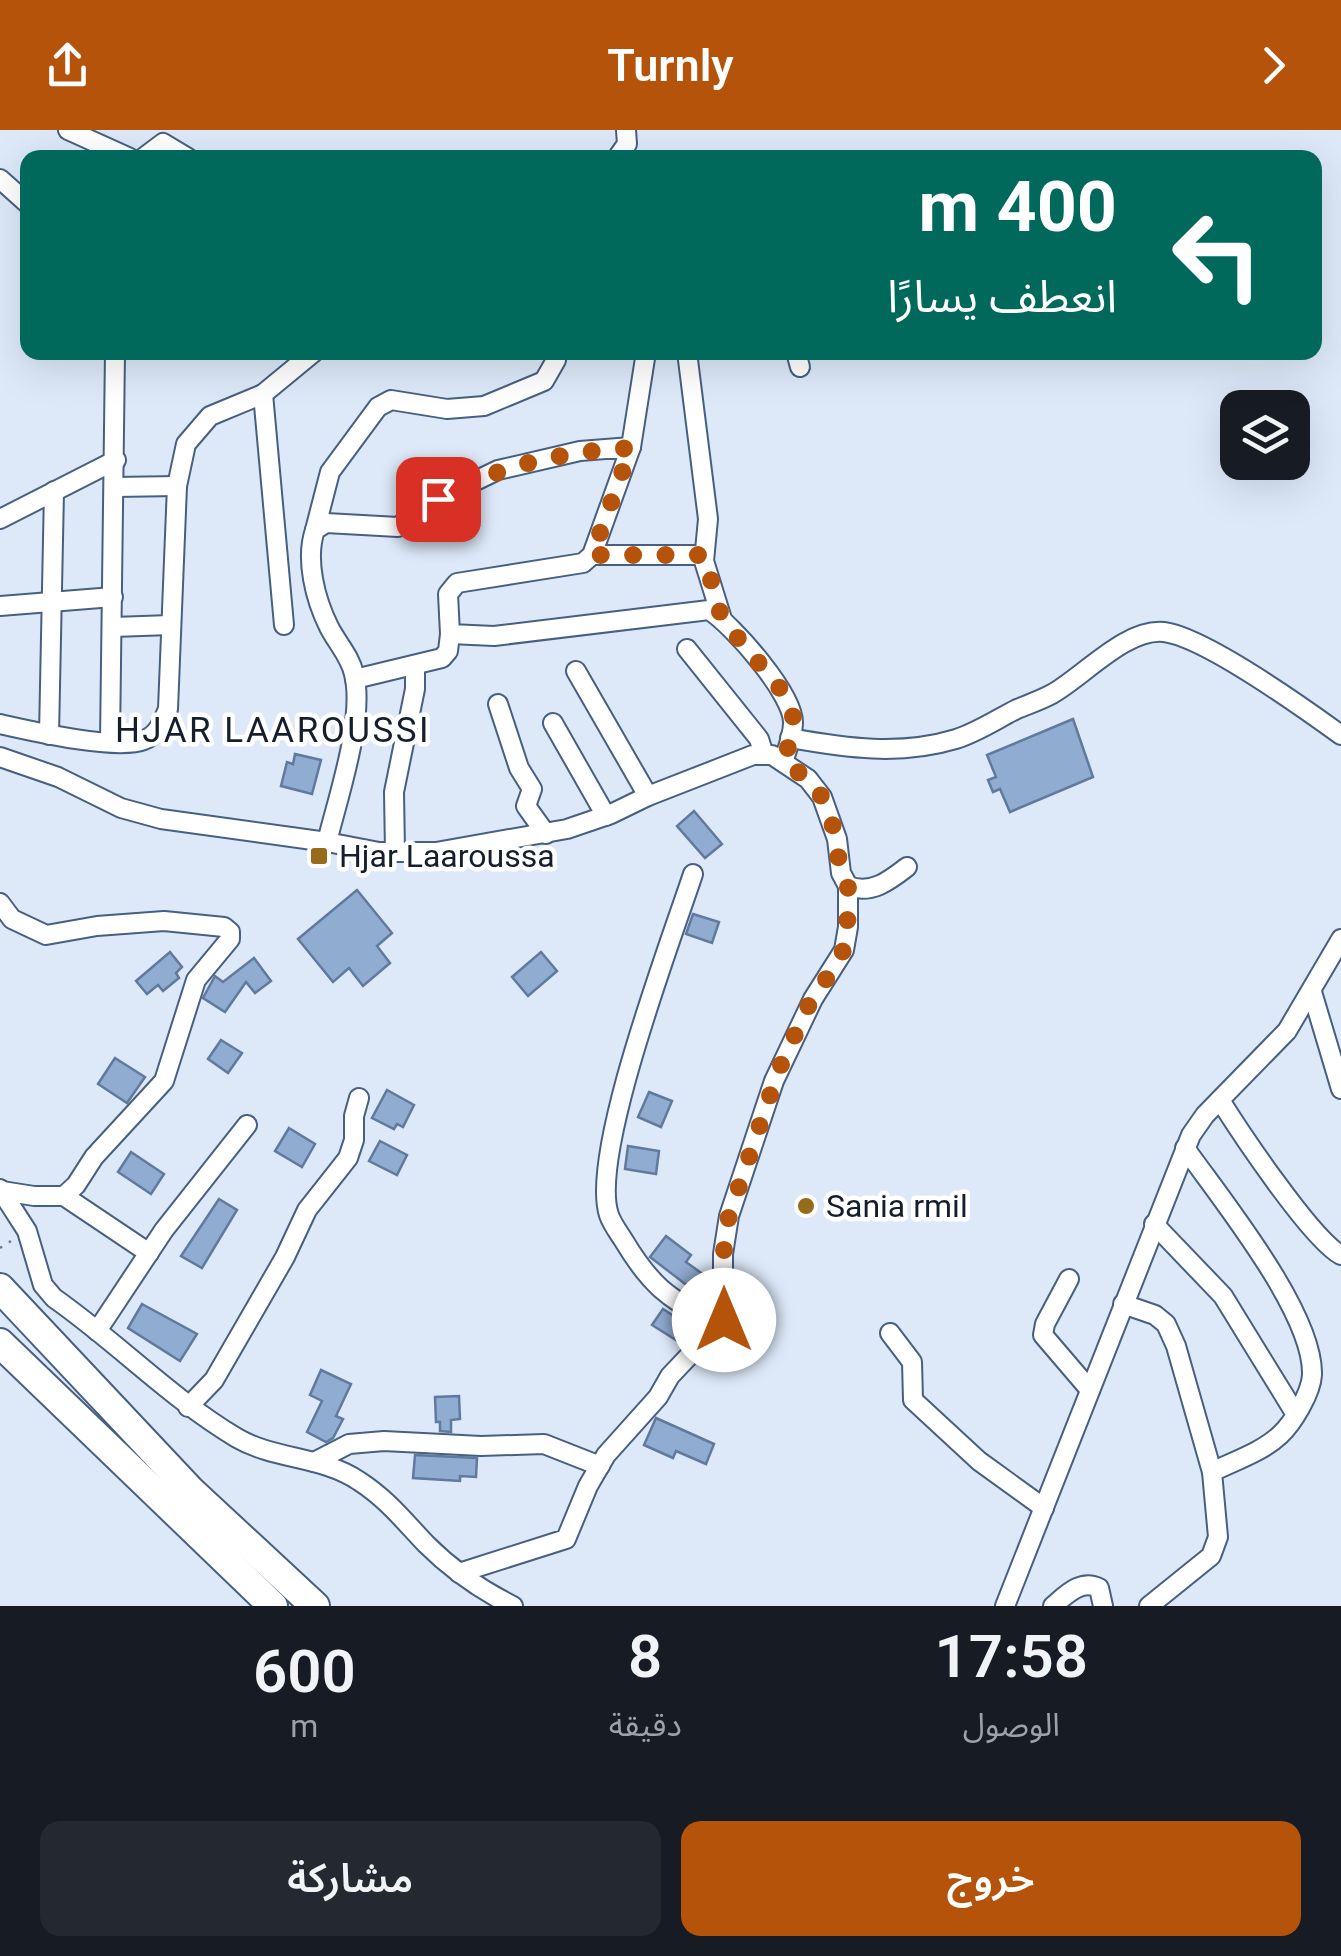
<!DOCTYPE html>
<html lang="ar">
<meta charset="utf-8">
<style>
body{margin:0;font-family:Roboto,"Noto Sans Arabic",sans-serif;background:#242831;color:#f1f3f6;direction:rtl;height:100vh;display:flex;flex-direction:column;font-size:38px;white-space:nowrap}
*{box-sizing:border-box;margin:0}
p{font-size:32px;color:#9ea1a6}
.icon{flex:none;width:55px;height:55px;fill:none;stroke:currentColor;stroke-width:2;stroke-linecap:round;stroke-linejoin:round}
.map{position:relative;height:1476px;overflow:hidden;direction:ltr}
.side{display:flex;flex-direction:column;background:#171b24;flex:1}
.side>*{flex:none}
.banner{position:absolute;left:20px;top:20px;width:1302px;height:210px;border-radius:20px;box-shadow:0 10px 40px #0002;direction:rtl;background:#00695c;color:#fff;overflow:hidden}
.controls{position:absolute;left:1220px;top:260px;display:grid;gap:20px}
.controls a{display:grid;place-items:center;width:90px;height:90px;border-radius:20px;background:#171b24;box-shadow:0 10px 40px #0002;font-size:50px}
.pin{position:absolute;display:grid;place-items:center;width:85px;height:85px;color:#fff;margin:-42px;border-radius:20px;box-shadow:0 5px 15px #0006}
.me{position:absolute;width:110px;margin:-55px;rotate:0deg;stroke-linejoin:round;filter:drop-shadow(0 0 8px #0008)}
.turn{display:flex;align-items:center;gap:35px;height:210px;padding:0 40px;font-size:45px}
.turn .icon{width:130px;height:130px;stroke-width:2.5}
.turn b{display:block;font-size:70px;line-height:85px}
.eta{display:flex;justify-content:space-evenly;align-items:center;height:170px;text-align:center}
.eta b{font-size:60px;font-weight:600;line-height:70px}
.action{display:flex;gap:20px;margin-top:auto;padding:20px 40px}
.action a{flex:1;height:115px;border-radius:20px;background:#b45309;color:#fff;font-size:40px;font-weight:600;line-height:115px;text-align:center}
.action a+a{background:#242831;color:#f1f3f6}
header{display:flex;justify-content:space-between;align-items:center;height:130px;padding:0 40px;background:#b45309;color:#fff;font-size:45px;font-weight:600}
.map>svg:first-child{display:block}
</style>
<header><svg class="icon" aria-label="forward" viewBox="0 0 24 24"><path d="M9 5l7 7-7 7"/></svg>Turnly<svg class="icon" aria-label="share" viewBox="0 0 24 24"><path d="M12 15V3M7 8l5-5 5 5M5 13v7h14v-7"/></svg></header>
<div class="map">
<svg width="1341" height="1476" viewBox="0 0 1341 1476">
<rect width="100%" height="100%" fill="#dde9f9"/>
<g fill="#91acd1" stroke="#607a9d" stroke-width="2.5">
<path d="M1073,589L1093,647L1010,682L1000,659L993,662L988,650L996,647L987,625Z"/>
<path d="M295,624L321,630L312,664L281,656L287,632L293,634Z"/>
<path d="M694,681L722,714L705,728L677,696Z"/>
<path d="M357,760L392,803L377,816L390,833L363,856L349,838L333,852L298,809Z"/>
<path d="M693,784L719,792L712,813L686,804Z"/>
<path d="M170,822L182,837L176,843L179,848L163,861L158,855L147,864L136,851Z"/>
<path d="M541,822L557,841L528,866L512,847Z"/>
<path d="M254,828L271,851L255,863L246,852L225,882L203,868L215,846L223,852Z"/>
<path d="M221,910L242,923L228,943L208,929Z"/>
<path d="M115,928L145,947L127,973L98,954Z"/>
<path d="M387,960L414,975L403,997L397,994L394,999L372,988Z"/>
<path d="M649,962L672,971L661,997L638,987Z"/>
<path d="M289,998L315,1014L302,1037L275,1021Z"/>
<path d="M380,1011L407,1025L397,1045L369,1031Z"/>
<path d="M628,1016L659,1021L656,1044L625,1039Z"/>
<path d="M131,1022L164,1044L151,1064L118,1042Z"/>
<path d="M219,1069L237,1080L202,1138L181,1126Z"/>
<path d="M666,1106L691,1125L686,1132L704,1145L693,1160L650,1127Z"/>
<path d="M142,1174L197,1204L180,1231L128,1198Z"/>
<path d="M663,1179L689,1196L679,1212L652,1195Z"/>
<path d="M321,1240L351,1254L336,1286L343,1289L333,1308L326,1312L307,1302L322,1271L310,1265Z"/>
<path d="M459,1266L460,1289L451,1290V1302L440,1301V1292H436L435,1267Z"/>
<path d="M656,1288L714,1314L706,1334L676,1321L673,1328L644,1315Z"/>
<path d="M415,1325L477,1328L476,1347L460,1346V1351L413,1348Z"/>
</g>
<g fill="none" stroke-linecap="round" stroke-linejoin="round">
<defs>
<g id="minor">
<path d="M68,0L130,28"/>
<path d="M143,28L163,13L188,28"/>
<path d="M617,28L627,14L626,0"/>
<path d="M0,49L28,74"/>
<path d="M687,222L708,389L704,431L722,489"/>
<path d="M796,222L800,237"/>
<path d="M263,264L284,495"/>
<path d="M631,317L646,222"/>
<path d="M115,357L177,356"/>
<path d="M0,389L116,330"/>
<path d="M315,400L330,342L378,277L391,270L447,279L484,276L544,251L556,230L557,222"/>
<path d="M592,425H704"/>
<path d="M0,476L113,467"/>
<path d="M113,497L171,495"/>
<path d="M687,519L759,609L764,625"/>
<path d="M576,541L648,666"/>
<path d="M355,549L442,528L448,521L450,504"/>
<path d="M498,574L519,638L532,659L526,676L546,704"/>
<path d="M553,593L606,686"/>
<path d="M0,594C31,601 117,621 144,610C158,605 163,591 168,579L177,356L186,314L210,286L263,264L314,222"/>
<path d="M49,605L54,361"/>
<path d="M790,608C846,618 900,626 956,609C978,602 997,589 1017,579C1029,574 1041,570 1052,564C1084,546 1126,498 1164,502C1204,507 1305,579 1341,605"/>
<path d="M110,611L115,222"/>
<path d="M0,627L58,647L121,678L161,689L327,712L379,722H436L567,699L611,684L648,666L753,625H772L808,649L822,667L837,709L841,743L848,756V797L844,820L813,869L774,951L729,1086L723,1124V1190L670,1246L658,1267L606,1325L588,1356L566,1409L459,1443"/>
<path d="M327,712C338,667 365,588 354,544C350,526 337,513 329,497C315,469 305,429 315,400L326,393L398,397L438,369L498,340L580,321L631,317L592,425L583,433L457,453L448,464L450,504L494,506L709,480C733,495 794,565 793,593C793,606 787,620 783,632"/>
<path d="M395,722L394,662L415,559V535"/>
<path d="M693,744C671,811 589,1026 609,1085C612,1094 619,1103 624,1111C654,1161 671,1168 719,1197"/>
<path d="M848,756C871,765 889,751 907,737"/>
<path d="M0,773L12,789L46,805L97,796L164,791L224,797L230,802V809L196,850L164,951L94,1027L76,1055L64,1066H34L2,1061"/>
<path d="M1312,862L1341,959"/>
<path d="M1220,970C1240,1002 1312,1110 1341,1125"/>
<path d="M0,1059L27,1101L43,1155L54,1168C117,1212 170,1268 237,1308C275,1330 322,1326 359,1351C387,1369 404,1391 426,1414C451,1439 481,1460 513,1476"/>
<path d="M64,1066L149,1123"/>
<path d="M1154,1094L1223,1166L1295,1283"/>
<path d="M1069,1149L1045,1194L1043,1205L1090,1260"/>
<path d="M1123,1174L1155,1185L1166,1194L1176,1216L1212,1342"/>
<path d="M97,1201L164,1100L247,995"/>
<path d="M890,1203L912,1232L913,1270L979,1331L1044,1378"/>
<path d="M188,1277L214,1250L285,1127L307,1080L348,1028L354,1010V986L359,968"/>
<path d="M314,1332L349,1314L384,1311L481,1316L544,1314L600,1336"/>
<path d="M1005,1476L1191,1005L1205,985L1287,901L1341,809"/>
<path d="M1053,1476C1067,1464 1081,1449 1099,1458L1103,1476"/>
<path d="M1149,1476L1211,1426L1218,1407L1212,1342C1234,1331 1262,1322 1280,1305C1293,1293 1311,1263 1312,1245C1314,1183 1221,1069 1185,1018"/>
</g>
<g id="highway">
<path d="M0,1158L191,1361L315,1476"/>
<path d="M0,1213L273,1476"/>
</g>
</defs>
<use href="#minor" stroke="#475f81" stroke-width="22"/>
<use href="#highway" stroke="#475f81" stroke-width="32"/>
<path stroke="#707b8a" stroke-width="2.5" stroke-dasharray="2.5 8" stroke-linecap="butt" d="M0,1118L11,1111"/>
<use href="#minor" stroke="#fff" stroke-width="18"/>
<use href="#highway" stroke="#fff" stroke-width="28"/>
</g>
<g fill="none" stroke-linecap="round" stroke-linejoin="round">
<path stroke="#b45309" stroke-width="18" stroke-dasharray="0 32.4" d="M438,369C500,335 561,322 631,318L592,425H704L722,489L783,562L792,579L794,595L784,632L808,649L822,667L831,686L841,742L848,756L847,812L836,836L812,868L779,939L729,1086L724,1110V1190"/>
</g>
<g fill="#986b1a" stroke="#fff" stroke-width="4">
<rect x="309" y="716" width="20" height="20" rx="5"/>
<circle cx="806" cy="1076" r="10"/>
</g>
<g text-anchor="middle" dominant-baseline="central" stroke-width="9" stroke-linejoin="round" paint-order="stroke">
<g font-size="32" fill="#141e2c" stroke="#fff" text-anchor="start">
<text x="339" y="726">Hjar Laaroussa</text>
<text x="826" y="1076">Sania rmil</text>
</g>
<g font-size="35" letter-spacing="2.5" fill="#141e2c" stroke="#fff">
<text x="273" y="600">HJAR LAAROUSSI</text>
</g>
</g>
</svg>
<div class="controls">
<a><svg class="icon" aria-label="layers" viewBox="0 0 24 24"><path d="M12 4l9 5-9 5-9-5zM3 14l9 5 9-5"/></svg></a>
</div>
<div class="pin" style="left:438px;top:369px;background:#d93025"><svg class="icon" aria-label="arrive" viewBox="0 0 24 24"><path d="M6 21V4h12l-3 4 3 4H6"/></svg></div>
<svg class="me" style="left:724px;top:1190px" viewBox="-20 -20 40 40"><circle r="19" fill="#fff"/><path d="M0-13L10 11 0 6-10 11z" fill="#b45309"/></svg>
<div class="banner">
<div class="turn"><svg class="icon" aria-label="left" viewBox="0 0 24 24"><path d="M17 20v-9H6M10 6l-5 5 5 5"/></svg><div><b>400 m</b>انعطف يسارًا</div></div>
</div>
</div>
<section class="side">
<div class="eta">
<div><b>17:58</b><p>الوصول</p></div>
<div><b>8</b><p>دقيقة</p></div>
<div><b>600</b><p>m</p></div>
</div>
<div class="action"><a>خروج</a><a>مشاركة</a></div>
</section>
